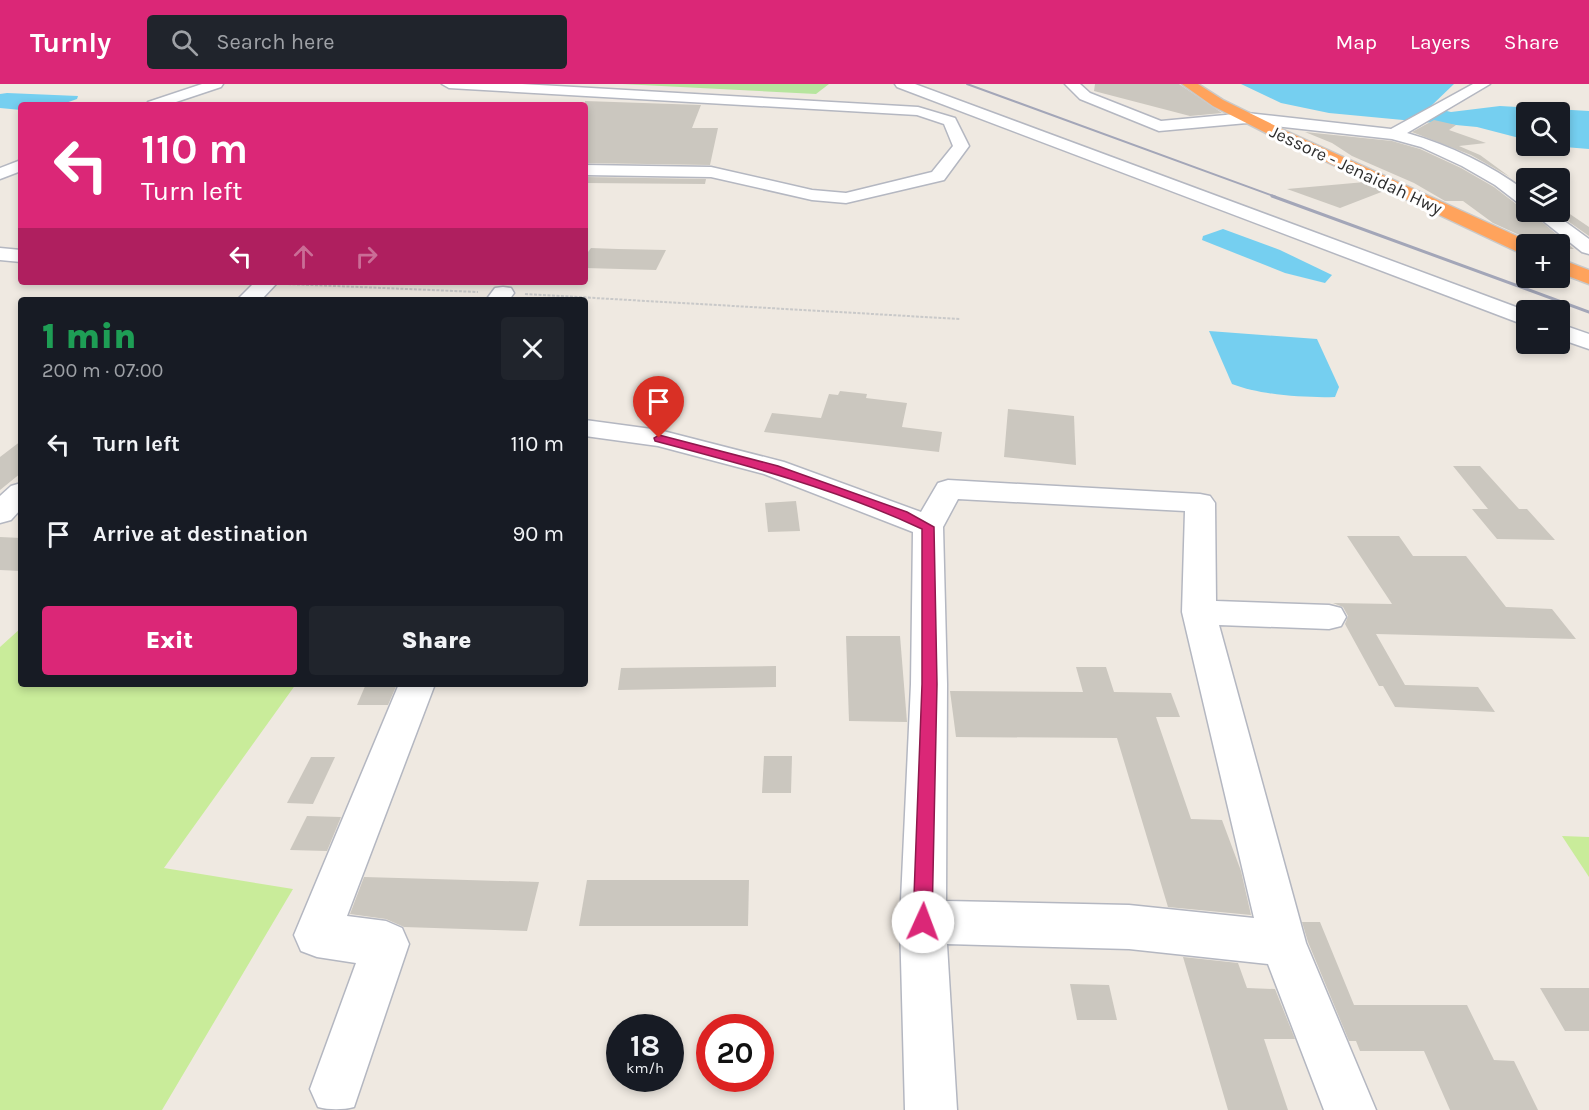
<!DOCTYPE html>
<meta charset="utf-8">
<style>
body{margin:0;font-family:Karla,sans-serif;background:#20242c;color:#f1f3f6;height:100vh;display:flex;flex-direction:column;font-size:22px;white-space:nowrap}
*{box-sizing:border-box;margin:0}
p{font-size:20px;color:#9ea1a6}
.icon{flex:none;width:33px;height:33px;fill:none;stroke:currentColor;stroke-width:2;stroke-linecap:round;stroke-linejoin:round}
.map{position:relative;flex:1;overflow:hidden}
.sheet{position:absolute;left:18px;top:213px;width:570px;height:390px;display:flex;flex-direction:column;background:#171b24;border-radius:6px;box-shadow:0 3px 9px #0003}
.sheet>*{flex:none}
.top-card{position:absolute;left:18px;top:18px;width:570px;height:183px;border-radius:6px;box-shadow:0 3px 9px #0003;background:#db2777;color:#fff;overflow:hidden}
.fabs{position:absolute;left:1516px;top:18px;display:grid;gap:12px}
.fabs a{display:grid;place-items:center;width:54px;height:54px;border-radius:6px;background:#171b24;box-shadow:0 3px 9px #0003;font-size:30px}
.speed{position:absolute;left:606px;top:930px;display:flex;gap:12px;font-size:30px;font-weight:700;text-align:center}
.speed>*{display:grid;place-content:center;width:78px;height:78px;border-radius:50%;background:#171b24;box-shadow:0 3px 9px #0003;line-height:1}
.speed small{font-size:15px;font-weight:400}
.speed .limit{border:9px solid #d22;background:#fff;color:#111}
.pin{position:absolute;display:grid;place-items:center;width:51px;height:51px;color:#fff;margin:-62px -26px;border-radius:50% 50% 50% 0;rotate:-45deg;box-shadow:0 0 6px #0007}
.pin .icon{rotate:45deg}
.me{position:absolute;width:66px;margin:-33px;rotate:2deg;stroke-linejoin:round;filter:drop-shadow(0 0 4px #0008)}
.turn{display:flex;align-items:center;gap:21px;height:126px;padding:0 24px;font-size:27px}
.turn .icon{width:78px;height:78px;stroke-width:2.5}
.turn b{display:block;font-size:42px;line-height:51px}
.lanes{display:flex;align-items:center;height:57px;padding:0 24px;background:#0003;justify-content:center;gap:30px;direction:ltr}
.lanes .off{opacity:.35}
.round{display:grid;place-items:center;flex:none;width:63px;height:63px;border-radius:6px;background:#20242c}
.overview{display:flex;align-items:center;justify-content:space-between;height:102px;padding:0 24px}
h1{font-size:36px;font-weight:800;line-height:45px;color:#1e9e55}
.cta{display:flex;gap:12px;margin-top:auto;padding:12px 24px}
.cta a{flex:1;height:69px;border-radius:6px;background:#db2777;color:#fff;font-size:24px;font-weight:800;line-height:69px;text-align:center}
.cta a+a{background:#20242c;color:#f1f3f6}
ul{padding:0;list-style:none}
li{display:flex;align-items:center;gap:18px;height:90px;padding:0 24px}
li div{flex:1}
li b{display:block;font-size:22px}
li em{font-style:normal}
header{display:flex;align-items:center;gap:36px;box-sizing:border-box;height:84px;padding:0 30px;background:#db2777;color:#fff}
header strong{font-size:28px}
nav{display:flex;gap:33px;margin-inline-start:auto;font-size:21px}
.search{width:420px;height:54px;background:#20242c;display:flex;align-items:center;gap:15px;box-sizing:border-box;padding:0 21px;border-radius:6px;color:#9ea1a6;font-size:22px}
.map>svg:first-child{display:block}
</style>
<header>
<strong>Turnly</strong>
<div class="search"><svg class="icon" aria-label="search" viewBox="0 0 24 24"><circle cx="10" cy="10" r="6"/><path d="M15 15l6 6"/></svg>Search here</div>
<nav><a>Map</a><a>Layers</a><a>Share</a></nav>
</header>
<div class="map">
<svg width="1589" height="1026" viewBox="0 0 1589 1026">
<rect width="100%" height="100%" fill="#efe9e1"/>
<path fill="#b6e59e" d="M622,0H829L816,10Z"/>
<g fill="#c9ec9a">
<path d="M21,544V600H296L164,784L293,805L162,1026H0V563Z"/>
<path d="M1562,752L1589,753V793Z"/>
</g>
<g fill="#75cff0">
<path d="M1241,0H1454L1430,23L1451,28L1500,22L1589,27V65L1552,62H1560V28H1527V56L1477,43L1329,29L1281,19Z"/>
<path d="M7,9L78,12L77,15L60,21H21V26L0,24V10Z"/>
<path d="M1223,145L1280,166L1332,191L1325,199L1285,189L1202,156L1203,152Z"/>
<path d="M1209,247L1317,255L1339,303L1335,313C1305,314 1260,311 1232,300Z"/>
</g>
<g fill="#cbc7bf">
<path d="M1095,0H1179L1222,29L1190,32L1094,7Z"/>
<path d="M585,17L701,21L692,44H718L710,81L585,79Z"/>
<path d="M1434,36L1456,41L1449,46L1486,59L1459,62L1480,71L1510,93L1471,71L1412,48Z"/>
<path d="M1305,48L1392,57L1420,65L1461,84L1494,103L1520,123L1527,124V128H1530L1574,165H1560V160H1536L1535,158L1493,139L1463,117H1445L1414,99L1352,72L1332,59Z"/>
<path d="M585,93L706,95L705,100L585,99Z"/>
<path d="M1365,98L1384,107L1340,124L1287,105Z"/>
<path d="M1564,126L1589,143V152L1555,128Z"/>
<path d="M591,164L618,165L666,166L656,186L585,184V172Z"/>
<path d="M840,307L867,310L866,314L907,319L902,343L942,348L939,368L764,348L772,329L821,334L829,310L838,311Z"/>
<path d="M1008,325L1074,332L1076,381L1004,373Z"/>
<path d="M21,357V389L0,406V373Z"/>
<path d="M1453,382H1480L1519,425H1527L1555,456L1497,455L1472,425H1488Z"/>
<path d="M796,417L800,447L768,448L765,419Z"/>
<path d="M1347,452H1399L1413,472H1466L1506,523L1552,525L1576,555L1376,550L1405,601L1478,603L1495,628L1395,623L1383,602H1379L1345,540L1348,532L1343,523L1333,519L1392,520Z"/>
<path d="M0,453L21,454V487L0,486Z"/>
<path d="M846,552H900L907,638L849,637Z"/>
<path d="M776,582V603L618,606L621,584Z"/>
<path d="M1076,583H1106L1114,608L1171,609L1180,633H1156L1191,735L1222,736L1241,787L1251,831L1168,823L1117,654L956,653L950,607L1083,608Z"/>
<path d="M366,600H397L388,621H357Z"/>
<path d="M764,672H792L791,709H762Z"/>
<path d="M311,673H335L313,720L287,719Z"/>
<path d="M307,732L341,733L327,767L290,766Z"/>
<path d="M364,793L539,798L527,847L404,843L386,835L350,830Z"/>
<path d="M587,796H749L748,842H579Z"/>
<path d="M1302,838H1320L1354,921H1467L1494,976L1514,977L1538,1026H1450L1424,967H1360L1356,957H1349L1308,858Z"/>
<path d="M1183,873L1238,879L1247,904L1275,905L1295,955H1264L1288,1026H1228Z"/>
<path d="M1070,900L1109,901L1117,936H1077Z"/>
<path d="M1540,904H1589V947H1565Z"/>
</g>
<g fill="none" stroke-linecap="round" stroke-linejoin="round">
<defs>
<g id="minor">
<path d="M202,0H223L221,3L167,21H146L148,18Z"/>
<path d="M442,0H522L918,23L955,34L969,62L944,96L846,119L812,116L711,93L585,91V81L711,83L812,106L846,109L932,88L953,62L944,40L917,31L449,4Z"/>
<path d="M895,0H915L1527,227V242L897,3Z"/>
<path d="M1065,0H1080L1090,9L1161,37L1247,29L1391,45L1473,0H1490L1407,49C1451,62 1491,81 1527,108V122L1521,121L1495,101L1462,82L1421,63L1392,55L1247,39L1159,47L1080,15Z"/>
<path d="M21,76V87L0,95V84Z"/>
<path d="M1532,128H1552L1589,155V170L1582,168Z"/>
<path d="M0,164L21,166V178L0,176Z"/>
<path d="M251,198H276L277,199L261,216H237L253,200Z"/>
<path d="M503,203L511,204L514,209L509,216H486L495,204Z"/>
<path d="M1560,240L1589,250V265L1560,255Z"/>
<path d="M585,336L659,346L784,378L921,428L938,399L948,396L1200,410L1210,412L1215,419L1216,517L1329,521L1341,524L1346,533L1341,542L1329,545L1219,541L1306,859L1376,1026H1324L1268,880L1129,865L947,860L957,1026H905L900,838L911,600L913,448L764,390L658,362L585,352ZM958,415L1185,427L1182,528L1254,834L1129,821L946,817L947,600L943,443Z"/>
<path d="M21,399V425L11,436L0,439V412L11,402Z"/>
<path d="M399,600H435L347,832L386,837L402,844L409,860L354,1023C343,1026 329,1026 318,1023L310,1005L356,879L317,873L301,867L294,851Z"/>
</g>
<g id="highway">
<path d="M1182,0H1198L1223,16L1286,47L1534,160H1527V171L1520,169L1274,53L1213,22Z"/>
<path d="M1560,175L1589,186V200L1560,189Z"/>
</g>
</defs>
<use href="#minor" stroke="#b4b7c1" stroke-width="3"/>
<use href="#highway" stroke="#c9c9c9" stroke-width="3"/>
<g stroke="#c9c9c9" stroke-width="2" stroke-dasharray="3 1.5" stroke-linecap="butt">
<path d="M288,200L478,208"/>
<path d="M525,210L960,235"/>
</g>
<use href="#minor" fill="#fff" fill-rule="evenodd"/>
<use href="#highway" fill="#ffa35c" fill-rule="evenodd"/>
<path stroke="#a3a6b8" stroke-width="2" d="M967,0L1276,113"/>
<path stroke="#a3a6b8" stroke-width="3" d="M1272,112L1589,228"/>
</g>
<path fill="#db2777" stroke="#8e194d" stroke-width="1.5" d="M659,351L778,382L907,428L934,443L937,600L932,838L929,845L923,848L916,845L913,838L922,600V445C837,405 746,381 655,357L654,354Z"/>
<g text-anchor="middle" dominant-baseline="central" stroke-width="6" stroke-linejoin="round" paint-order="stroke">
<g font-size="18" fill="#2e2e2e" stroke="#fff">
<text transform="translate(1356 86) rotate(25)">Jessore - Jenaidah Hwy</text>
</g>
</g>
</svg>
<div class="fabs">
<a><svg class="icon" aria-label="search" viewBox="0 0 24 24"><circle cx="10" cy="10" r="6"/><path d="M15 15l6 6"/></svg></a>
<a><svg class="icon" aria-label="layers" viewBox="0 0 24 24"><path d="M12 4l9 5-9 5-9-5zM3 14l9 5 9-5"/></svg></a>
<a>+</a>
<a>−</a>
</div>
<div class="speed"><div>18<small>km/h</small></div><div class="limit">20</div></div>
<div class="pin" style="left:659px;top:354px;background:#d93025"><svg class="icon" aria-label="arrive" viewBox="0 0 24 24"><path d="M6 21V4h12l-3 4 3 4H6"/></svg></div>
<svg class="me" style="left:923px;top:838px" viewBox="-20 -20 40 40"><circle r="19" fill="#fff"/><path d="M0-13L10 11 0 6-10 11z" fill="#db2777"/></svg>
<div class="top-card">
<div class="turn"><svg class="icon" aria-label="left" viewBox="0 0 24 24"><path d="M17 20v-9H6M10 6l-5 5 5 5"/></svg><div><b>110 m</b>Turn left</div></div>
<div class="lanes"><svg class="icon" aria-label="left" viewBox="0 0 24 24"><path d="M17 20v-9H6M10 6l-5 5 5 5"/></svg><svg class="icon off" aria-label="ahead" viewBox="0 0 24 24"><path d="M12 20V5M6 11l6-6 6 6"/></svg><svg class="icon off" aria-label="right" viewBox="0 0 24 24"><path d="M7 20v-9h11M14 6l5 5-5 5"/></svg></div>
</div>
<section class="sheet">
<div class="overview"><div><h1>1 min</h1><p>200 m · 07:00</p></div><a class="round"><svg class="icon" aria-label="close" viewBox="0 0 24 24"><path d="M6 6l12 12M18 6L6 18"/></svg></a></div>
<ul>
<li><svg class="icon" aria-label="left" viewBox="0 0 24 24"><path d="M17 20v-9H6M10 6l-5 5 5 5"/></svg><div><b>Turn left</b></div><em>110 m</em></li>
<li><svg class="icon" aria-label="arrive" viewBox="0 0 24 24"><path d="M6 21V4h12l-3 4 3 4H6"/></svg><div><b>Arrive at destination</b></div><em>90 m</em></li>
</ul>
<div class="cta"><a>Exit</a><a>Share</a></div>
</section>
</div>
